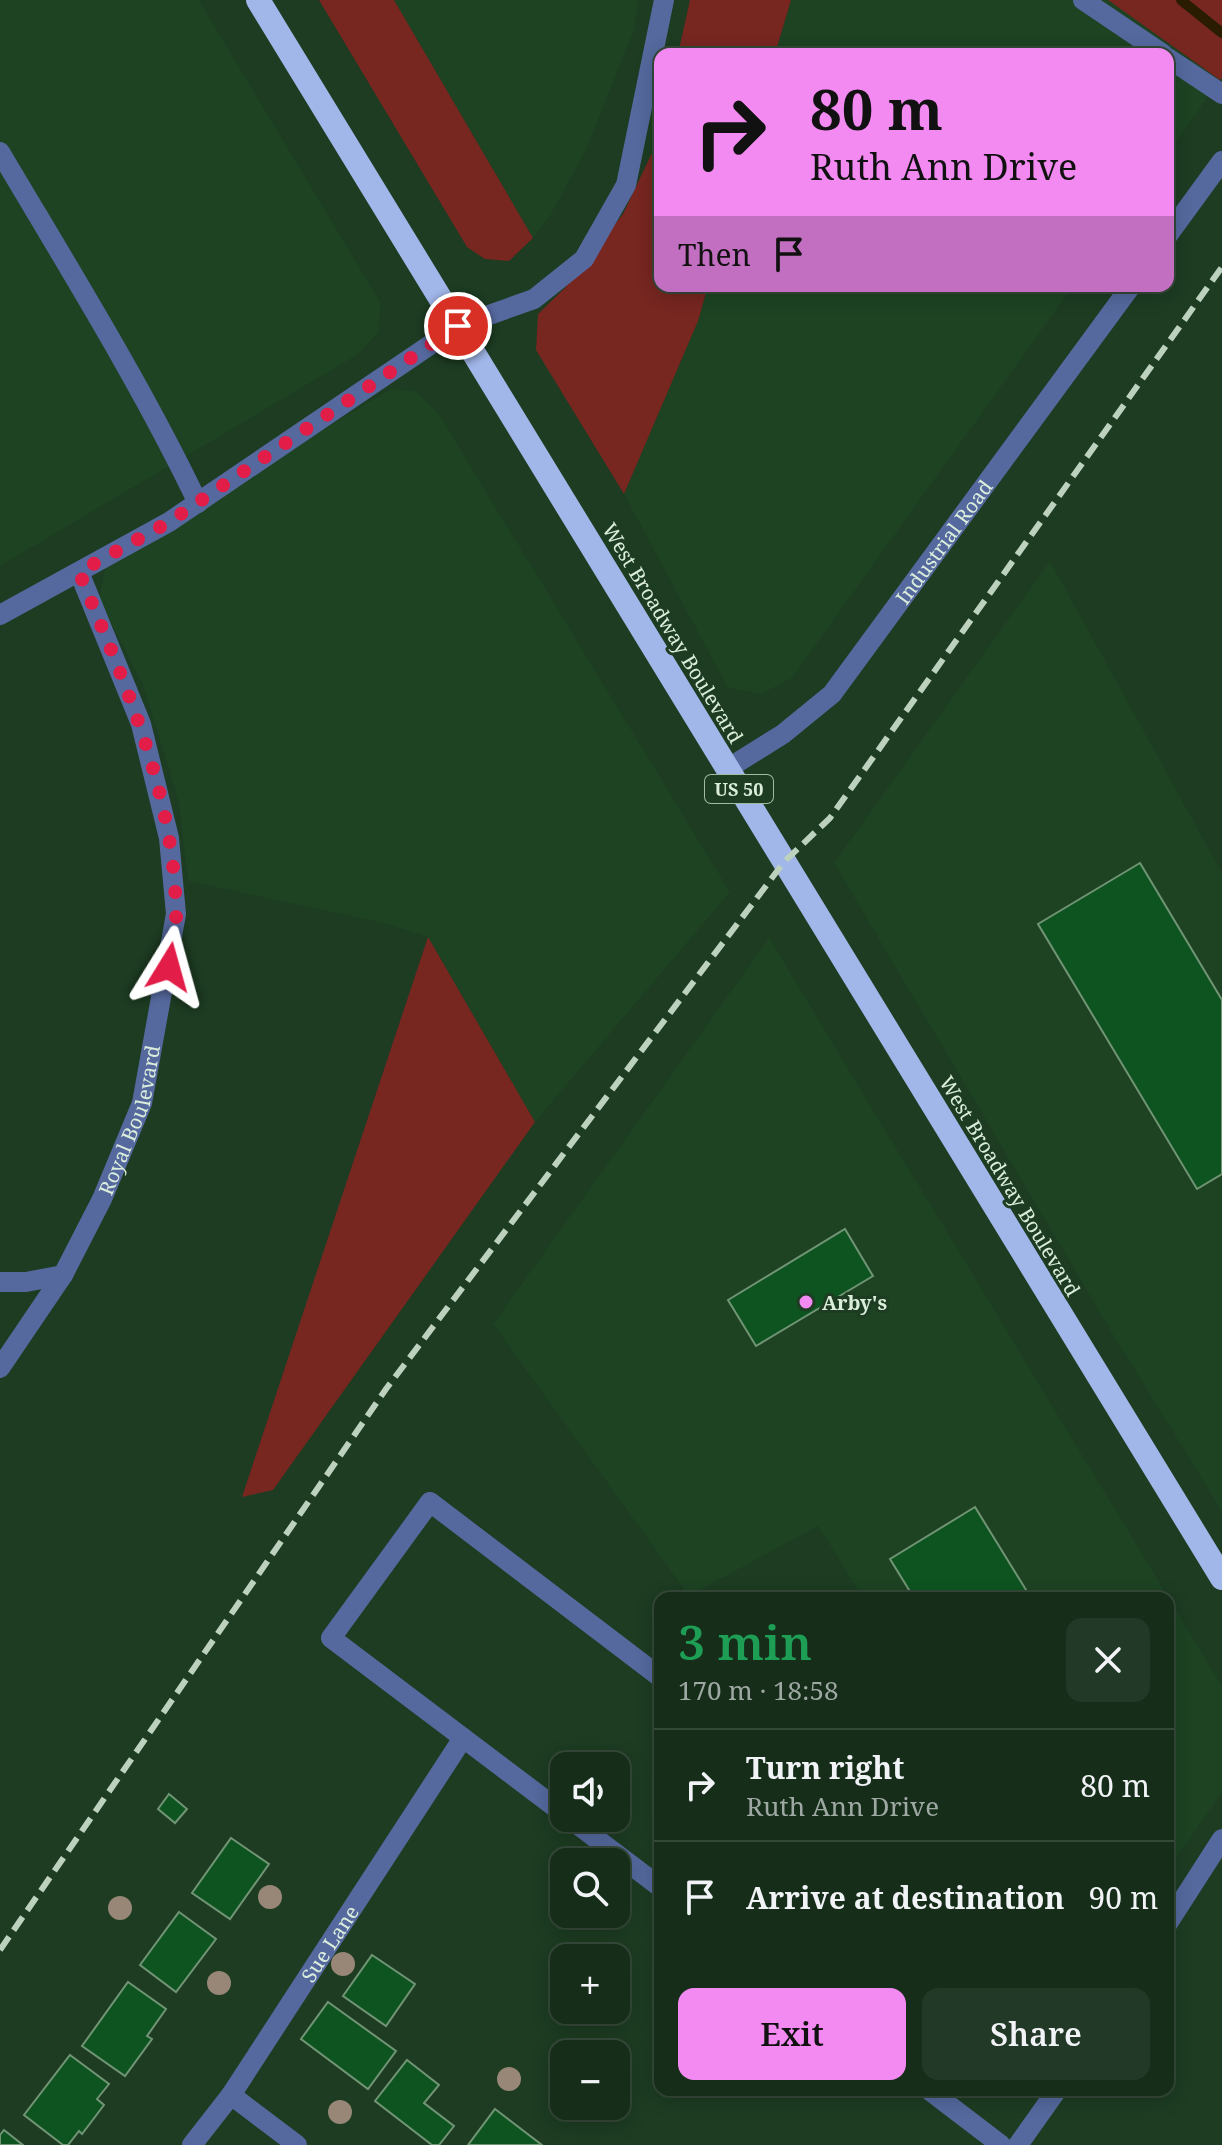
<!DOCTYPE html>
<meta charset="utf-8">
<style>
body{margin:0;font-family:"Noto Serif",serif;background:#233927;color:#f1f3f6;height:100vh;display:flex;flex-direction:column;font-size:30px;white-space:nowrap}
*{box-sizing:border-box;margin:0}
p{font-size:26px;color:#9ea8a2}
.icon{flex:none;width:44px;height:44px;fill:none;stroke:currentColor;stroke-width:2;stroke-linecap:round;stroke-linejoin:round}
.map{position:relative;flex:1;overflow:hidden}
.panel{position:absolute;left:654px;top:1592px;width:520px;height:504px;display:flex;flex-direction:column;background:#162d1a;border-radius:16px;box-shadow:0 4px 20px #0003,0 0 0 2px #354939}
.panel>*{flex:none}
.top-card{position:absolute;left:654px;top:48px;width:520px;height:244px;border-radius:16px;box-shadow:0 4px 20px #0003,0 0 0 2px #354939;background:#f38af2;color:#111;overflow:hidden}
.controls{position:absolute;left:550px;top:1752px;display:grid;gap:16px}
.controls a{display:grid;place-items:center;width:80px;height:80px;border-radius:16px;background:#162d1a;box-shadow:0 4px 20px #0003,0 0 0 2px #354939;font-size:40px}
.pin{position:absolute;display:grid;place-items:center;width:68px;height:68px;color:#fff;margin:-34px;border:4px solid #fff;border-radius:50%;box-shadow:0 2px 8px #0007}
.me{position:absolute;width:88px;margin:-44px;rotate:8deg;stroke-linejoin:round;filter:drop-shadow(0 0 6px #0008)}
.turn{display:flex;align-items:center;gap:28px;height:168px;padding:0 24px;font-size:36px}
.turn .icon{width:104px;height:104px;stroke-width:2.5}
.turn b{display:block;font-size:56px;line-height:68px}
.then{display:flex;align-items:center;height:76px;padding:0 24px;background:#0003;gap:16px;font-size:30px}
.round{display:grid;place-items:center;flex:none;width:84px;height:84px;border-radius:16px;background:#233927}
.overview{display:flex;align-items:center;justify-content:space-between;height:136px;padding:0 24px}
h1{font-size:48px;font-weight:600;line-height:60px;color:#1e9e55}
.primary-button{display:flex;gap:16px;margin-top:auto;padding:16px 24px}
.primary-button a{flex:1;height:92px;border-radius:16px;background:#f38af2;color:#111;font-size:32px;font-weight:600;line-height:92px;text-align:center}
.primary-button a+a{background:#233927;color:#f1f3f6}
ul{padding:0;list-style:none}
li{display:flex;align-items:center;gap:24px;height:112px;padding:0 24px;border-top:2px solid #354939}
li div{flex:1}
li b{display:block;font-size:30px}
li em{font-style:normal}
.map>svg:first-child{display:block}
</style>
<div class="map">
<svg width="1222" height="2145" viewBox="0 0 1222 2145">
<rect width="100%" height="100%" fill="#1d3c22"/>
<g fill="#1d4323">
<path d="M0,0H199L381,303L378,333L357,355L0,566Z"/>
<path d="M394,0H639L634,29L586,150L550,216L533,238Z"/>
<path d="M791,0H1108L1220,80L1168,153V54H775Z"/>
<path d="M708,286H1073L792,678L761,694L728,688L624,494L698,321Z"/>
<path d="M391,389L415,391L438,413L730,892L535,1122L428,937L388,924L188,881L178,799L143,685L99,599L105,569L132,542Z"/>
<path d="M1050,561L1222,873V1511L1115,1338L834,863Z"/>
<path d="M769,938L1222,1686V1792L1168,1870V1598H863L818,1526L689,1596L493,1324Z"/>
</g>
<g fill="#772620">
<path d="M319,0H394L533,238L509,261L485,259L467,247Z"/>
<path d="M690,0H791L775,54H678Z"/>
<path d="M1108,0H1222V78L1220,80Z"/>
<path d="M660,136V286H708L698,321L624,494L536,350L538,314L565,288L623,214Z"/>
<path d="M428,937L535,1122L273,1490L242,1497Z"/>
</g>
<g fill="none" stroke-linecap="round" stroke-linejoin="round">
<path stroke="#291c00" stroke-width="10" d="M1181,0L1222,33"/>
</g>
<g fill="#0d5420" stroke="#719475" stroke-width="2">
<path d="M1140,863L1222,1000V1174L1197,1189L1038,924Z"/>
<path d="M845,1229L873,1276L756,1346L728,1300Z"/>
<path d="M975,1507L1031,1598H914L890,1559Z"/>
<path d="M169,1794L187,1809L175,1823L158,1809Z"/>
<path d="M231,1838L269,1864L230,1919L192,1893Z"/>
<path d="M179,1912L216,1939L176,1992L140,1965Z"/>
<path d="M372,1955L415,1984L386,2026L343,1996Z"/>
<path d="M128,1982L166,2009L147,2036L152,2039L125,2076L82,2046Z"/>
<path d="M328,2002L396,2051L368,2089L301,2039Z"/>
<path d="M70,2055L109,2084L97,2099L104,2105L82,2134L79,2131L68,2145H63L24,2115Z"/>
<path d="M407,2060L439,2085L424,2103L454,2126L439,2145H432L375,2101Z"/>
<path d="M495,2109L542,2145H468Z"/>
<path d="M4,2130L23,2145H0V2135Z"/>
</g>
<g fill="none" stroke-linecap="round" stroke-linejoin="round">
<g stroke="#55699e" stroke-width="20">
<path d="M1083,0L1163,54"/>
<path d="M1168,58L1222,94"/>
<path d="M0,152C68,267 140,382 198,503"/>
<path d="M1168,235L1222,161"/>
<path d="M0,615L169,522L458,326L534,299L584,259L626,185L664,0"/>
<path id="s1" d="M727,769L783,734L832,694L1131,286"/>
<path d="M0,1282H26L63,1275"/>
<path id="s2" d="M0,1368L63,1275L102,1199L142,1103L176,914L169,838L141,724L79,572"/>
<path d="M564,1814L331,1638L430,1502L660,1677"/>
<path d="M569,1818L660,1887"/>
<path d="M1168,1923L1222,1839"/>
<path d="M929,2090L1001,2145"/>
<path d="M231,2095L297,2145"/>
<path id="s3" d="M192,2145L231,2095L463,1738"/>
<path d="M1018,2145L1057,2090"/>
</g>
<path stroke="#a1b6e9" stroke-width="24" d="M258,0L1222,1578"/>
<path stroke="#bcd1be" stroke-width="6" stroke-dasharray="16 8" stroke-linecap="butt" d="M0,1950L386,1389L784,862L830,818L1222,267"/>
</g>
<g fill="#988777">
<circle cx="270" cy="1897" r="12"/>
<circle cx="120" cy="1908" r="12"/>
<circle cx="343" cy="1964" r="12"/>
<circle cx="219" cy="1983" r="12"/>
<circle cx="509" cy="2079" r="12"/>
<circle cx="340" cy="2112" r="12"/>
</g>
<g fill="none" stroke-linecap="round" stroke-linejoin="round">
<path stroke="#e11d48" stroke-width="14" stroke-dasharray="0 25.2" d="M169,967C171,949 177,930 176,912C174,792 124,681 79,572L169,522L458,326"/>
</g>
<circle fill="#f38af2" stroke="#1d3c22" stroke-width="3" cx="806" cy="1302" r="8"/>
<g text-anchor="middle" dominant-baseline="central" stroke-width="6" stroke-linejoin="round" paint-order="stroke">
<rect fill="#1d3c22" stroke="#a2b9a4" stroke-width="2" x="705" y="775" width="68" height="28" rx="6"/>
<g font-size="18" font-weight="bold" fill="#dbeedc">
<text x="739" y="789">US 50</text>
</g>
<g font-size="20" fill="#dbeedc" stroke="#1d3c22">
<text stroke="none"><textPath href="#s1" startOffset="318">Industrial Road</textPath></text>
<text transform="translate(673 633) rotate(59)">West Broadway Boulevard</text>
<text stroke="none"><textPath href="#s2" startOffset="282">Royal Boulevard</textPath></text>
<text transform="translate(1010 1186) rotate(59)">West Broadway Boulevard</text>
<text stroke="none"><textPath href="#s3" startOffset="244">Sue Lane</textPath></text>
</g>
<g font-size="20" font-weight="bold" fill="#dbeedc" stroke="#1d3c22" text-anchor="start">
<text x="822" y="1302">Arby's</text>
</g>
</g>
</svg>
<div class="controls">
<a><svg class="icon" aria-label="sound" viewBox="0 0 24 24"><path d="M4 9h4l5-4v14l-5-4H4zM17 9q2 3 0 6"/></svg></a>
<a><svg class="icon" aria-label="search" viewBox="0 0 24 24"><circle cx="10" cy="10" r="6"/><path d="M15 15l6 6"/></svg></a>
<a>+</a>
<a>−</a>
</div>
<div class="pin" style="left:458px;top:326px;background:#d93025"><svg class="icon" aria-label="arrive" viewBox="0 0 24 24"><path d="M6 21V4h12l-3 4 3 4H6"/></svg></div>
<svg class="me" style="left:169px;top:967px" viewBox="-20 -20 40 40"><path d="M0-17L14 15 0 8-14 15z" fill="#e11d48" stroke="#fff" stroke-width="4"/></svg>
<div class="top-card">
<div class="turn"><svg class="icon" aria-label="right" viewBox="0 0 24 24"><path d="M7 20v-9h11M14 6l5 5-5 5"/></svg><div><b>80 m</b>Ruth Ann Drive</div></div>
<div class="then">Then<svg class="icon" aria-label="arrive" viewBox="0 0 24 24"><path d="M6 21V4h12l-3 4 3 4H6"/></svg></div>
</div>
<section class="panel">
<div class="overview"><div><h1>3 min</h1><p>170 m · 18:58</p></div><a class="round"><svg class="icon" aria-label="close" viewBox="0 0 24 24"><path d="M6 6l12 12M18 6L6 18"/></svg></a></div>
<ul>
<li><svg class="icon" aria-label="right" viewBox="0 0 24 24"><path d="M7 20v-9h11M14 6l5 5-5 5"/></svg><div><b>Turn right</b><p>Ruth Ann Drive</p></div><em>80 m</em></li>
<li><svg class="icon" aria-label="arrive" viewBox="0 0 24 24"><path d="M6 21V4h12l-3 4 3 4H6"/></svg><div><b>Arrive at destination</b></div><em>90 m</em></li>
</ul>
<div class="primary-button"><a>Exit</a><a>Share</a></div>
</section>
</div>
